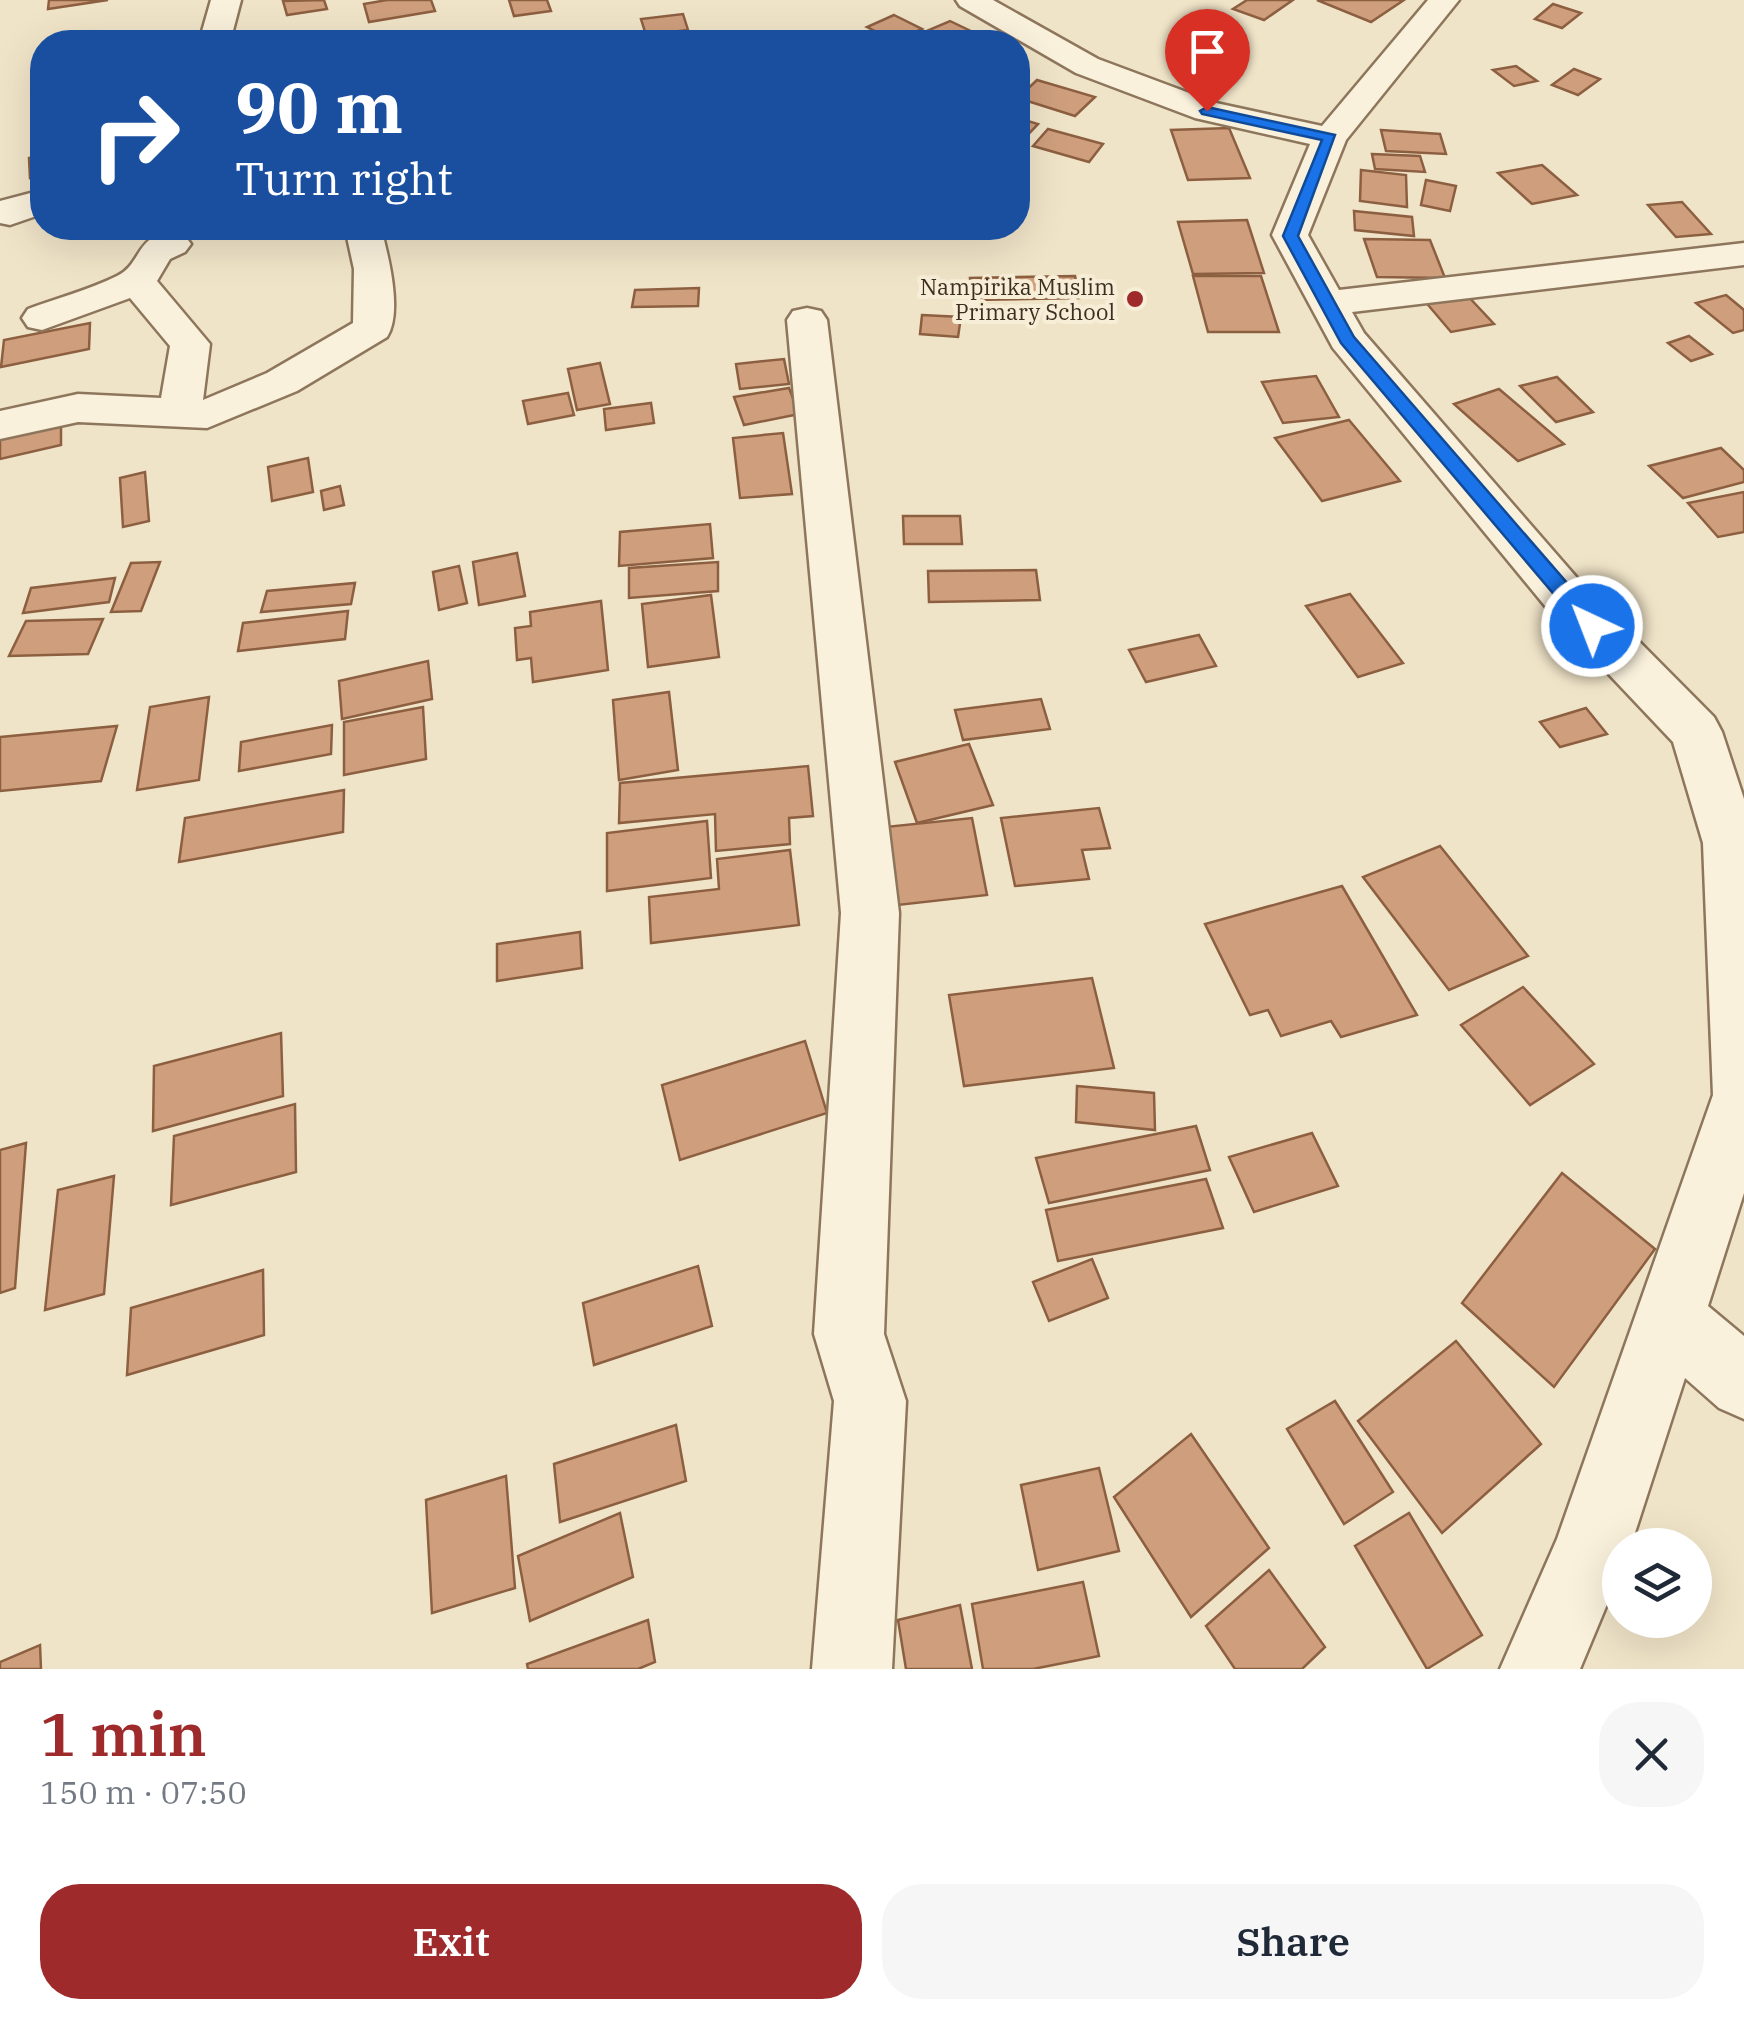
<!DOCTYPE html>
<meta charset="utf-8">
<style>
body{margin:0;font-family:"IBM Plex Serif",serif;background:#f6f6f7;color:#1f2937;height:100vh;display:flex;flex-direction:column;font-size:38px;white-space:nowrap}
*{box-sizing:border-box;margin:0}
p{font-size:32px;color:#747a83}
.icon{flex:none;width:55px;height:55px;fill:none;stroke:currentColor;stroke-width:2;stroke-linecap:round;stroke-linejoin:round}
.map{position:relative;height:1669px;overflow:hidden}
.sheet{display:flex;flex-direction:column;background:#fff;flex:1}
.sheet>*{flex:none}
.banner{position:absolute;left:30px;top:30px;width:1000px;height:210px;border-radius:40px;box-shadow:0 10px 40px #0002;background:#1a4fa0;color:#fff;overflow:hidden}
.fabs{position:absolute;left:1602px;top:1528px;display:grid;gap:20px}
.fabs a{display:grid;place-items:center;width:110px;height:110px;border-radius:50%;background:#fff;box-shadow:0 10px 40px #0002;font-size:50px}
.pin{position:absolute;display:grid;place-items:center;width:85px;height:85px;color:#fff;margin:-102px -42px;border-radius:50% 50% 50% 0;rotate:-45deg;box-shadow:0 0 10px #0007}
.pin .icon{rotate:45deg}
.me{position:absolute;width:110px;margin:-55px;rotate:317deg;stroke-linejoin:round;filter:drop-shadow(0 0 8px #0008)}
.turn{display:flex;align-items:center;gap:35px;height:210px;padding:0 40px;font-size:45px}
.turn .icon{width:130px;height:130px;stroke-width:2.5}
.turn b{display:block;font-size:70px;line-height:85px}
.round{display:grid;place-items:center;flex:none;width:105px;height:105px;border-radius:40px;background:#f6f6f7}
.overview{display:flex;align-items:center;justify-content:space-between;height:170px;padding:0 40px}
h1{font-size:60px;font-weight:600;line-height:75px;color:#9e2a2b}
.primary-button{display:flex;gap:20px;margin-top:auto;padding:20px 40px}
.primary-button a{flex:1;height:115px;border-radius:40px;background:#9e2a2b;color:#fff;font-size:40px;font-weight:600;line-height:115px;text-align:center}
.primary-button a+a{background:#f6f6f7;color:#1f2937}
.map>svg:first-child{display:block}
</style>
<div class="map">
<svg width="1744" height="1669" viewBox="0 0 1744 1669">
<rect width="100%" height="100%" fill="#f0e4c8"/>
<g fill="#cf9f7d" stroke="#8d5f41" stroke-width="2.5">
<path d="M49,0H108L48,9Z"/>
<path d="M324,0L327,9L287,15L283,1Z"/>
<path d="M387,0H431L435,11L369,22L364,4Z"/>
<path d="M509,0H547L551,11L514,16Z"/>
<path d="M1247,0H1293L1264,20L1233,9Z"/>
<path d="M1317,0H1404L1371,22Z"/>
<path d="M1553,4L1581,13L1562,28L1535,19Z"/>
<path d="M683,14L688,30L646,35L641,19Z"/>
<path d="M894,15L922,29L895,41L867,27Z"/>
<path d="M950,21L983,37L971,42H931L917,35Z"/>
<path d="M1516,66L1537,81L1514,86L1493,70Z"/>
<path d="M1574,69L1600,79L1578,95L1552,85Z"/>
<path d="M1037,80L1095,97L1075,116L1018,98Z"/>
<path d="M1018,118L1038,124L1018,145Z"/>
<path d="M1229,128L1250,178L1188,180L1171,130Z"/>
<path d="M1048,129L1103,144L1089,162L1033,146Z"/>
<path d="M1381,130L1440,134L1446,154L1386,151Z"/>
<path d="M1372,154L1420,156L1425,172L1375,169Z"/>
<path d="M42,155V176L30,178L29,158Z"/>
<path d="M1542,165L1577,195L1532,204L1498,173Z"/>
<path d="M1361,170L1406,175L1407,207L1360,201Z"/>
<path d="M1426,180L1456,186L1450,211L1421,205Z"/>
<path d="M1682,202L1711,234L1676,237L1648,205Z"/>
<path d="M1354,211L1412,217L1414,236L1355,230Z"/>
<path d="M1247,220L1264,273L1193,274L1178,222Z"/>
<path d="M1364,239L1430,240L1445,278L1377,277Z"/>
<path d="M1075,276L1079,298L972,300L970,278Z"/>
<path d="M1193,276H1261L1279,332H1208Z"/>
<path d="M699,288L698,306L632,307L635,290Z"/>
<path d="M1465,293L1494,324L1451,332L1423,299Z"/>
<path d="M1726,295L1744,310V330L1733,333L1696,303Z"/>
<path d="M922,315L961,317L958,337L920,334Z"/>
<path d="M90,323L89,349L1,367L4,340Z"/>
<path d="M1689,336L1712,354L1691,361L1668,343Z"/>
<path d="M784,359L789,384L740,389L736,364Z"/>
<path d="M600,363L610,404L577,410L568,369Z"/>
<path d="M1316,376L1339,417L1283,423L1262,382Z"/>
<path d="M1557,377L1593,412L1556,422L1520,386Z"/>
<path d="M789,388L799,414L744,425L734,397Z"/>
<path d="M1499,389L1564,444L1518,461L1454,404Z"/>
<path d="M568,393L574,415L528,424L523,401Z"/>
<path d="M651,403L654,423L606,430L604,409Z"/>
<path d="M1349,420L1400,481L1322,501L1275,438Z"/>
<path d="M61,422V445L0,459V435Z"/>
<path d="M783,433L792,494L740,498L733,438Z"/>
<path d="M1721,448L1744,470V482L1683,498L1649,466Z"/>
<path d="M308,458L313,492L272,501L268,467Z"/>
<path d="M145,472L149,521L123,527L120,478Z"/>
<path d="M340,486L344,505L324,510L321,491Z"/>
<path d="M1744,492V532L1718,537L1688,503Z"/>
<path d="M903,516H960L962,544H904Z"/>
<path d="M710,524L713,558L619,566L620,532Z"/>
<path d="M517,553L525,596L479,605L473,562Z"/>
<path d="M160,562L141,611L111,612L131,563Z"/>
<path d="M718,562V591L629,598V568Z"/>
<path d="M459,566L467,603L439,610L433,572Z"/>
<path d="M1036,570L1040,600L929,602L928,571Z"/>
<path d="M115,578L109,602L23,613L31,588Z"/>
<path d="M355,583L351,604L261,612L267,591Z"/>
<path d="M1350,594L1403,663L1358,677L1306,606Z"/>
<path d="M711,595L719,657L648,667L642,604Z"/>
<path d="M601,601L608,670L533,682L531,658L517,660L515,628L531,626L530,612Z"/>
<path d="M348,611L345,639L238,651L243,623Z"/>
<path d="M103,619L88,654L9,656L26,621Z"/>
<path d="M1199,635L1216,666L1146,682L1129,650Z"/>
<path d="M428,661L432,699L342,719L339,681Z"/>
<path d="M669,692L678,770L619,780L613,700Z"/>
<path d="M209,697L199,780L137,790L150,707Z"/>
<path d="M1041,699L1050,729L963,740L955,710Z"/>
<path d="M423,707L426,759L344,775V722Z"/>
<path d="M1586,708L1607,734L1560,747L1540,722Z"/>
<path d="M332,725L331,754L239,771L241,742Z"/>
<path d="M117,726L101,781L0,791V737Z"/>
<path d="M969,744L993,805L917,823L895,762Z"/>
<path d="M808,766L813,816L789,818L790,844L716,851L715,814L619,823L620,783Z"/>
<path d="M344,790L343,832L179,862L185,818Z"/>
<path d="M1099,808L1110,848L1082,850L1089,879L1015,886L1001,818Z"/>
<path d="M972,818L987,895L898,905L885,827Z"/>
<path d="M707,821L711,878L607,891V833Z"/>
<path d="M1440,846L1528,956L1449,990L1363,877Z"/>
<path d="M790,850L799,925L651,943L649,897L719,889L717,859Z"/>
<path d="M1342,886L1417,1015L1341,1037L1331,1021L1281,1036L1268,1010L1250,1015L1205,924Z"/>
<path d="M580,932L582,968L497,981V944Z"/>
<path d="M1092,978L1114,1068L964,1086L949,995Z"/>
<path d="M1523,987L1594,1064L1530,1105L1461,1025Z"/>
<path d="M281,1033L283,1096L153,1131L154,1066Z"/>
<path d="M805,1041L827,1113L680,1160L662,1085Z"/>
<path d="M1077,1086L1154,1093L1155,1130L1076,1122Z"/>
<path d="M295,1104L296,1172L171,1205L174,1136Z"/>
<path d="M1196,1126L1210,1170L1049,1203L1036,1158Z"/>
<path d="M1312,1133L1338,1186L1254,1212L1229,1157Z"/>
<path d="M26,1143L15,1288L0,1293V1150Z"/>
<path d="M1562,1173L1655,1249L1554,1387L1462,1303Z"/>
<path d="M114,1176L104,1294L45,1310L58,1190Z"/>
<path d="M1206,1179L1223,1228L1058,1261L1046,1210Z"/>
<path d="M1092,1259L1108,1298L1049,1321L1033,1282Z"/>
<path d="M698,1266L712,1326L594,1365L583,1303Z"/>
<path d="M263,1270L264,1335L127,1375L131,1308Z"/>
<path d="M1456,1341L1541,1444L1442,1533L1358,1421Z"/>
<path d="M1335,1401L1393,1492L1344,1524L1287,1429Z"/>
<path d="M676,1425L686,1481L560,1522L554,1464Z"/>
<path d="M1191,1434L1269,1548L1191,1617L1114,1497Z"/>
<path d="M1099,1468L1119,1551L1038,1570L1021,1485Z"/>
<path d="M506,1476L515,1588L432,1613L426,1500Z"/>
<path d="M620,1513L633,1577L530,1621L518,1556Z"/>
<path d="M1409,1513L1482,1635L1427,1669L1355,1546Z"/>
<path d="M1269,1570L1325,1647L1302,1669H1235L1206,1626Z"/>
<path d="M1083,1582L1099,1656L1033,1669H983L972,1604Z"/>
<path d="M960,1605L972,1669H906L898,1620Z"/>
<path d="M648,1620L655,1662L638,1669H528L527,1664Z"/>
<path d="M40,1645L41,1669H0V1662Z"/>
</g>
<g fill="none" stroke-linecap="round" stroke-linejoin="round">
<defs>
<g id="minor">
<path d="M211,0H241L230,42H199Z"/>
<path d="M956,0H993L1098,59L1216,103L1322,126L1428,0H1459L1346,140L1308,235L1339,290L1744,243V265L1352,312L1364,333L1584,586L1714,717L1722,732L1744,799V1193L1708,1306L1744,1336V1419L1719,1408L1685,1378L1631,1545H1620V1573L1580,1669H1500L1557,1539L1713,1095L1703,843L1673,742L1550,612L1333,348L1272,235L1310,144L1195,118L1076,73L960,6Z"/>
<path d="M42,190V214L10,225L0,223V201Z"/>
<path d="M345,228H381C388,255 403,312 387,337L297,391L207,428L78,422L0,439V411L78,394L161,398L170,346L130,298L42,330L28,327L22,318L28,309C57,298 89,290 117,276C144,264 136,224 185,236L191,244L185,252L170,259L157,281L210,344L203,400L267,373L353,323L354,269Z"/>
<path d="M807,308L821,311L827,320L899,913L884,1334L906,1401L892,1669H812L834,1401L814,1334L841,913L787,320L793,311Z"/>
</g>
</defs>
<use href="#minor" stroke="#8d765c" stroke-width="5"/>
<use href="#minor" fill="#faf1dc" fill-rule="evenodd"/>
</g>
<path fill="#1a73e8" stroke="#114b97" stroke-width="2.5" d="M1207,107L1335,135L1298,236L1354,337L1600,621V631H1585L1341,343L1283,236L1322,140L1202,114L1200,111Z"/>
<circle fill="#9e2a2b" stroke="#f7eed8" stroke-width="4" cx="1135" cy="299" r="10"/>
<g text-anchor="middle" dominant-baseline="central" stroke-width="8" stroke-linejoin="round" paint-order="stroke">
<g font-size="22" fill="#3d2e20" stroke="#f7eed8" text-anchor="end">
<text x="1115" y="286">Nampirika Muslim<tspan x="1115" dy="25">Primary School</tspan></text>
</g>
</g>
</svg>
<div class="fabs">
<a><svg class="icon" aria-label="layers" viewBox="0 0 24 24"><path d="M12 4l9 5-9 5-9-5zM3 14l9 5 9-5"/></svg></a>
</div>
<div class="pin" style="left:1207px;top:111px;background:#d93025"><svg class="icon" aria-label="arrive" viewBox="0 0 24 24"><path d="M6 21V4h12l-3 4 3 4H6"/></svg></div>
<svg class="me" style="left:1592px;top:626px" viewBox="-20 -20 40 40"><circle r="17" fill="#1a73e8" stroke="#fff" stroke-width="3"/><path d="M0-11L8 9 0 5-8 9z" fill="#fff"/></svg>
<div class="banner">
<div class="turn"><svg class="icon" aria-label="right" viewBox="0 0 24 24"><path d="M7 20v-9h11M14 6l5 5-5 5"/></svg><div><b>90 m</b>Turn right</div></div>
</div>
</div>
<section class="sheet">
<div class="overview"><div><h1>1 min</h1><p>150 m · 07:50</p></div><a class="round"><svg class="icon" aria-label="close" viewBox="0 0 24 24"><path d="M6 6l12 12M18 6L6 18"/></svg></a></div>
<div class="primary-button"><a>Exit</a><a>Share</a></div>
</section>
